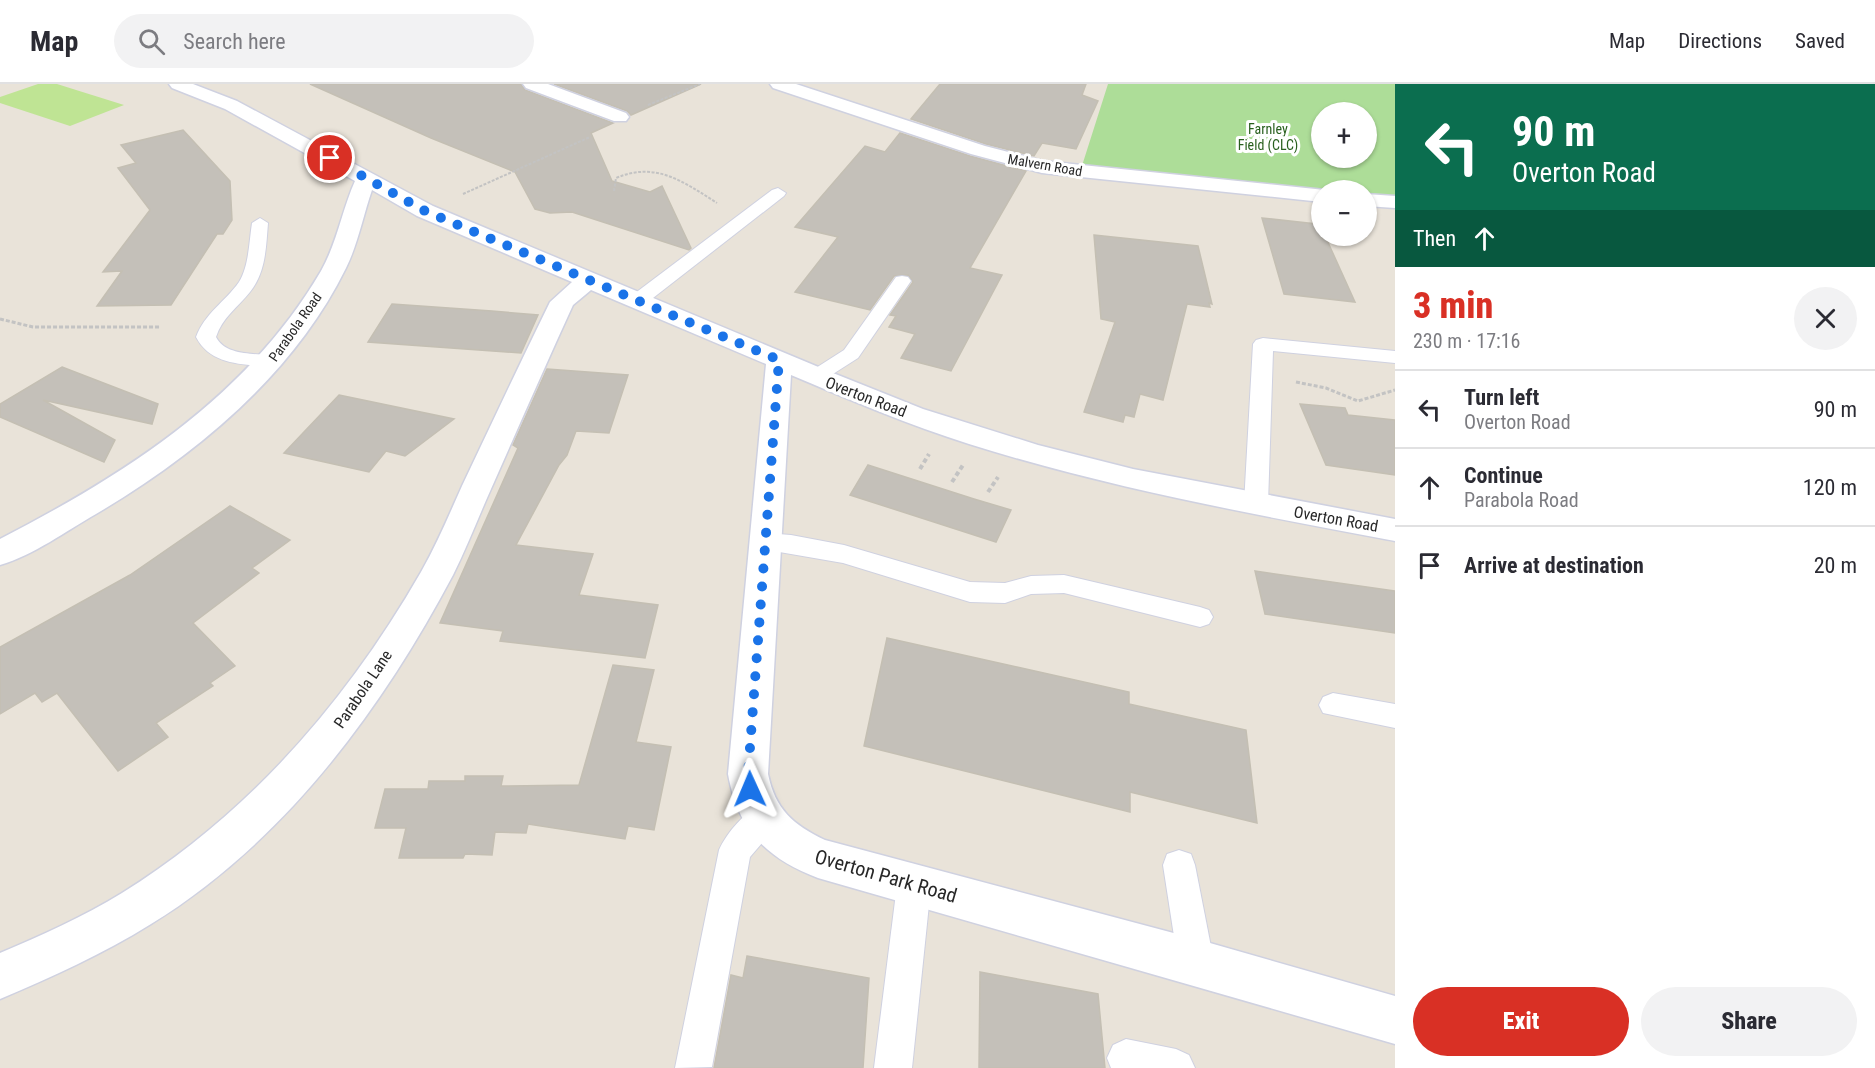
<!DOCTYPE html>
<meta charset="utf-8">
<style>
body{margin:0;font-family:"Roboto Condensed",sans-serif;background:#f2f2f3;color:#2b2b33;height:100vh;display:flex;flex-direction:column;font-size:22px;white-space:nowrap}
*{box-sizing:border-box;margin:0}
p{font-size:20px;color:#7c7c81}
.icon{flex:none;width:33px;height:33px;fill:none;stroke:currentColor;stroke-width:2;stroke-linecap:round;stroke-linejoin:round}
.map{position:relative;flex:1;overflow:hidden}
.details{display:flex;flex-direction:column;background:#fff;width:480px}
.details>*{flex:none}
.guide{background:#0b6e4f;color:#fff;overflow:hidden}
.controls{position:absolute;left:1311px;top:18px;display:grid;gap:12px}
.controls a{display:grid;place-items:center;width:66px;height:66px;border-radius:50%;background:#fff;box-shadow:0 2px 4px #0004;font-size:30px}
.pin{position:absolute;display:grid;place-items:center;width:51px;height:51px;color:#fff;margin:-26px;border:3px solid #fff;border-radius:50%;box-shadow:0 2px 6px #0007}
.me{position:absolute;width:66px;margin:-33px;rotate:359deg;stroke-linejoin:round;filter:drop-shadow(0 0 4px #0008)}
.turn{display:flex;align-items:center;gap:21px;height:126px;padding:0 18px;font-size:27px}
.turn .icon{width:78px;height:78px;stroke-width:2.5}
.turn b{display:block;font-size:42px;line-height:51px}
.then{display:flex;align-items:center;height:57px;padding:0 18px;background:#0003;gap:12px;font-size:22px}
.round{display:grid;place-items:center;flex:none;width:63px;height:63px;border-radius:32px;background:#f2f2f3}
.head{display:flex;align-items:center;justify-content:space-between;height:102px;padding:0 18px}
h1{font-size:36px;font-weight:800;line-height:45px;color:#d93025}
.action{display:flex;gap:12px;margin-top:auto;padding:12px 18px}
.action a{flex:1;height:69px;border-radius:36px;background:#d93025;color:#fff;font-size:24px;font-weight:800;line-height:69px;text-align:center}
.action a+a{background:#f2f2f3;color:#2b2b33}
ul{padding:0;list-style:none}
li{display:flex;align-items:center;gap:18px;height:78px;padding:0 18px;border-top:2px solid #e1e1e2}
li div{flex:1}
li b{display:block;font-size:22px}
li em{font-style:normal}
header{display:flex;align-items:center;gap:36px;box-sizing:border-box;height:84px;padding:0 30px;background:#fff;border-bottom:2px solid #e1e1e2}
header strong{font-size:28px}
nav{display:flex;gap:33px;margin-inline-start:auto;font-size:21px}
.search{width:420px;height:54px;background:#f2f2f3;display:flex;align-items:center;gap:15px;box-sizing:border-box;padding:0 21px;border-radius:33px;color:#7c7c81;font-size:22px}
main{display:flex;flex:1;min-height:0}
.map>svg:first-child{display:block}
</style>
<header>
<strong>Map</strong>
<div class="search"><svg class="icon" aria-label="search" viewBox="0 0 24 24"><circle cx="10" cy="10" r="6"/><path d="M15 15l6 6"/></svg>Search here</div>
<nav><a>Map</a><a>Directions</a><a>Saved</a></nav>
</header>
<main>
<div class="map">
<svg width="1395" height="984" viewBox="0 0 1395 984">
<rect width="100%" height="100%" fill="#e9e3d9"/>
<path fill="#addd98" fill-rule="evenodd" d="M1108,0H1395V118L1367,116L1366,106H1322L1080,88ZM1322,28H1366V74H1322Z"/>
<path fill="#bfe494" d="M38,0H57L124,21L70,42L0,19V13Z"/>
<g fill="#c4c0b9" stroke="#c4bfb3" stroke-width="1.5">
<path d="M310,0H521L525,6L613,39L591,49L612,97L650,108L662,102L691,164L689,166L572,128L550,129L535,125L515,88L431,54Z"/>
<path d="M554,0H701L631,31L627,27Z"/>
<path d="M940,0H1086L1082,11L1098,17L1076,65L1042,59L1034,72L986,60L911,35Z"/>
<path d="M183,46L230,97L232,136L223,150H217L171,221L97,222L122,187L103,188L150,126L118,84L136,79L121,61Z"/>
<path d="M900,49L970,72L1026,87L970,184L1002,191L951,287L901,274L915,250L889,243L896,232L890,231L913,198L908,191L894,192L870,226L795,208L838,153L795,143L865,62L885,68Z"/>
<path d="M1262,134L1317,140L1323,154H1326L1355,218L1284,210Z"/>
<path d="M1094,151L1198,162L1212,220L1209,219L1210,223L1187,220L1163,316L1140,310L1134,333L1125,331L1123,338L1084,328L1115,238L1101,235Z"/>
<path d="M392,220L492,227L538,231L521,269L368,258Z"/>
<path d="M62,283L158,320L152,340L43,316L115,356L104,378L0,333V320Z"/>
<path d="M547,285L628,291L609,349L576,347L567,371L559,381L516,461L593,470L579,511L658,521L645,574L500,557L503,547L440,539L518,364L513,361Z"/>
<path d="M339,311L454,335L405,372L386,367L369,388L284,369Z"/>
<path d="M1300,320L1345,324L1348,331L1395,336V391L1326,381Z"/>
<path d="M868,381L974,415L1011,426L996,458L850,411Z"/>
<path d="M230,422L290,456L252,484L259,489L193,539L235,582L210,599L213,602L156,639L168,653L118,687L57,609L42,618L35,609L0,630V563L130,491Z"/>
<path d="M1255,487L1395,507V549L1265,530Z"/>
<path d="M887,554L1129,608V620L1246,646L1257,739L1130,708V728L864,662Z"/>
<path d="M613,581L654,586L636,658L671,663L654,746L628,742L625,755L528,740L526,749L495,748L492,771L465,770L463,774H399L406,744H375L385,705H428L429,697H465V692H503L501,702L579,701Z"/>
<path d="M747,872L869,894L863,984H714L731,891L743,894Z"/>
<path d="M980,888L1098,910L1105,984H979Z"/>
</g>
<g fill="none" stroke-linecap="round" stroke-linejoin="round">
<defs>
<g id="service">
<path d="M778,104L786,109L784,112L644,221H630L628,217L630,213L772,106Z"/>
<path d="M260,134L268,139C266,163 266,188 250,208C238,223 222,234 216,253C227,274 259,268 279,273L282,277L279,281L272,283C244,280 211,282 196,253C205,229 225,218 239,198C249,182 249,158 252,139Z"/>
<path d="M902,192L908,193L911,197L858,274L822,297L815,299L808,297L805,293L808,289L844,266L896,193Z"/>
<path d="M1263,254L1395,267V279L1273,267L1268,420L1264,426L1256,428L1248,426L1244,420L1253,260L1256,256Z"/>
<path d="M765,449L791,451L844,461L970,498L1005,499L1031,492L1064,491L1200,523L1209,526L1213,533L1209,540L1200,543L1064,509L1031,510L1005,519L970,518L843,479L756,464L753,458L756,452Z"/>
<path d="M1333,609L1395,620V644L1323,629L1319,621L1323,613Z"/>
<path d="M765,719L776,723L781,733L776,743L750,773L712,983L675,984L719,766C727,748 746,726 765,719Z"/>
<path d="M1179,766L1191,770L1195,781L1214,878L1208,890L1196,896L1184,890L1178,878L1163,781L1167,770Z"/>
<path d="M914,785L926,790L931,801L912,984H874L897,801L902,790Z"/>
<path d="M1126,955L1176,965L1189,971L1195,984H1111L1107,974L1113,961Z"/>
</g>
<g id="minor">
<path d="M169,0H193L237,17L433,122L828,287L923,325L1038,361L1133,385L1395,435V457C1252,430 1109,404 969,360C909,341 850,316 791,291L768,690C775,725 793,741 825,756L1196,855L1395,912V960L818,794C766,774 738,746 728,690L766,280L591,206L573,221C545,282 518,344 491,405C478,434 467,463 453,491C381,627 284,758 151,840C103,870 52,893 0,915V869C42,851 83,833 122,809C249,730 347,617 421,488C437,460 449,431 462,402C491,341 520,279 550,218L572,198L417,132L372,106C363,132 358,160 346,184C294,290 196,371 96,430C66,447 34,471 0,481V455C126,390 248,312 321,187C337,159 342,126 355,97L225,25L172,4Z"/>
<path d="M523,0H548L626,29L629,33L626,37H614L526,4Z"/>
<path d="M770,0H796L985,62L1043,77L1325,106H1322V118L1042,89L971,70L773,4Z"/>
<path d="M1366,110L1395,112V124L1366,122Z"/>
</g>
</defs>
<use href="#service" stroke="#cfd1e0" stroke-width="2"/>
<use href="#minor" stroke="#cfd1e0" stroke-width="3"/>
<g stroke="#c3c3c3" stroke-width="2" stroke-dasharray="3 1.5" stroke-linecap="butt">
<path d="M648,21L700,0"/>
<path d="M614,107L616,94C656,77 684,98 717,119"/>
<path d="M463,110L590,53"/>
</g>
<g stroke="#c3c3c3" stroke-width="3" stroke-dasharray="4 2" stroke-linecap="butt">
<path d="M0,235L33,243H161"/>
<path d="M1296,298L1326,304L1358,317L1395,306"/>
</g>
<g stroke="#c3c3c3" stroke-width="4" stroke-dasharray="4.5 3" stroke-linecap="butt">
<path d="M920,385L929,370"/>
<path d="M952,398L963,381"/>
<path d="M988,408L998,393"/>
</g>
<use href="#service" fill="#fff" fill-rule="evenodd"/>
<use href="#minor" fill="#fff" fill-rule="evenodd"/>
</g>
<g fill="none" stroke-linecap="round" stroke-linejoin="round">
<path stroke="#1a73e8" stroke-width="10" stroke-dasharray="0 18" d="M330,74L425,127L779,276L748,690L750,705"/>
</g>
<g text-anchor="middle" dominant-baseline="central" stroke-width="6" stroke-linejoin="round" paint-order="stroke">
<g font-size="14" fill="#285f1d" stroke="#fff">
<text x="1268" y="45">Farnley<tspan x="1268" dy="16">Field (CLC)</tspan></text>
</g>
<g font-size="14" fill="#272727" stroke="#fff">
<text transform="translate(1045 81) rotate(10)">Malvern Road</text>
<text transform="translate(295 243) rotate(-55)">Parabola Road</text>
</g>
<g font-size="16" fill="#272727" stroke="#fff">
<text transform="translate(866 313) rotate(21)">Overton Road</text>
<text transform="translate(1336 435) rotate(10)">Overton Road</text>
<text transform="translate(363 605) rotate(-56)">Parabola Lane</text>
</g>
<g font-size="20" fill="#272727" stroke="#fff">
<text transform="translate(886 792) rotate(16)">Overton Park Road</text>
</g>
</g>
</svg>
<div class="controls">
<a>+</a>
<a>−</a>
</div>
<div class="pin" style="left:330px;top:74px;background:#d93025"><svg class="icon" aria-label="arrive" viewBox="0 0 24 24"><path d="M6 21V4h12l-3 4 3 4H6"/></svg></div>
<svg class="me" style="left:750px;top:705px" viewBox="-20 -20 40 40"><path d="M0-17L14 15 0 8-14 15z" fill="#1a73e8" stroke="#fff" stroke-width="4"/></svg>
</div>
<section class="details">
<div class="guide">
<div class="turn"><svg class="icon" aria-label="left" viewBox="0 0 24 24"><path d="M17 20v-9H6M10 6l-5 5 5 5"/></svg><div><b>90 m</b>Overton Road</div></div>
<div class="then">Then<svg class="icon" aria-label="ahead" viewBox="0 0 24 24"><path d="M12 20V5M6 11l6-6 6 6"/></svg></div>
</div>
<div class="head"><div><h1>3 min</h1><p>230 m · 17:16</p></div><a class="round"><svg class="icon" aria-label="close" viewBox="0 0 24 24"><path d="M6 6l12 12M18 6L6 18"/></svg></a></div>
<ul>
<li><svg class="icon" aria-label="left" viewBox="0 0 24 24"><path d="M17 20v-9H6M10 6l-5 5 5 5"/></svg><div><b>Turn left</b><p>Overton Road</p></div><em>90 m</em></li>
<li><svg class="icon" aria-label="ahead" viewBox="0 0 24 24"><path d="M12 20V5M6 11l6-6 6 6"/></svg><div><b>Continue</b><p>Parabola Road</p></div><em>120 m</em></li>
<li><svg class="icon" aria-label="arrive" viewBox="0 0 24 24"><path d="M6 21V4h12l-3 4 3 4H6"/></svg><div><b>Arrive at destination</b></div><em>20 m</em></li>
</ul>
<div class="action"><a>Exit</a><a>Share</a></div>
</section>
</main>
